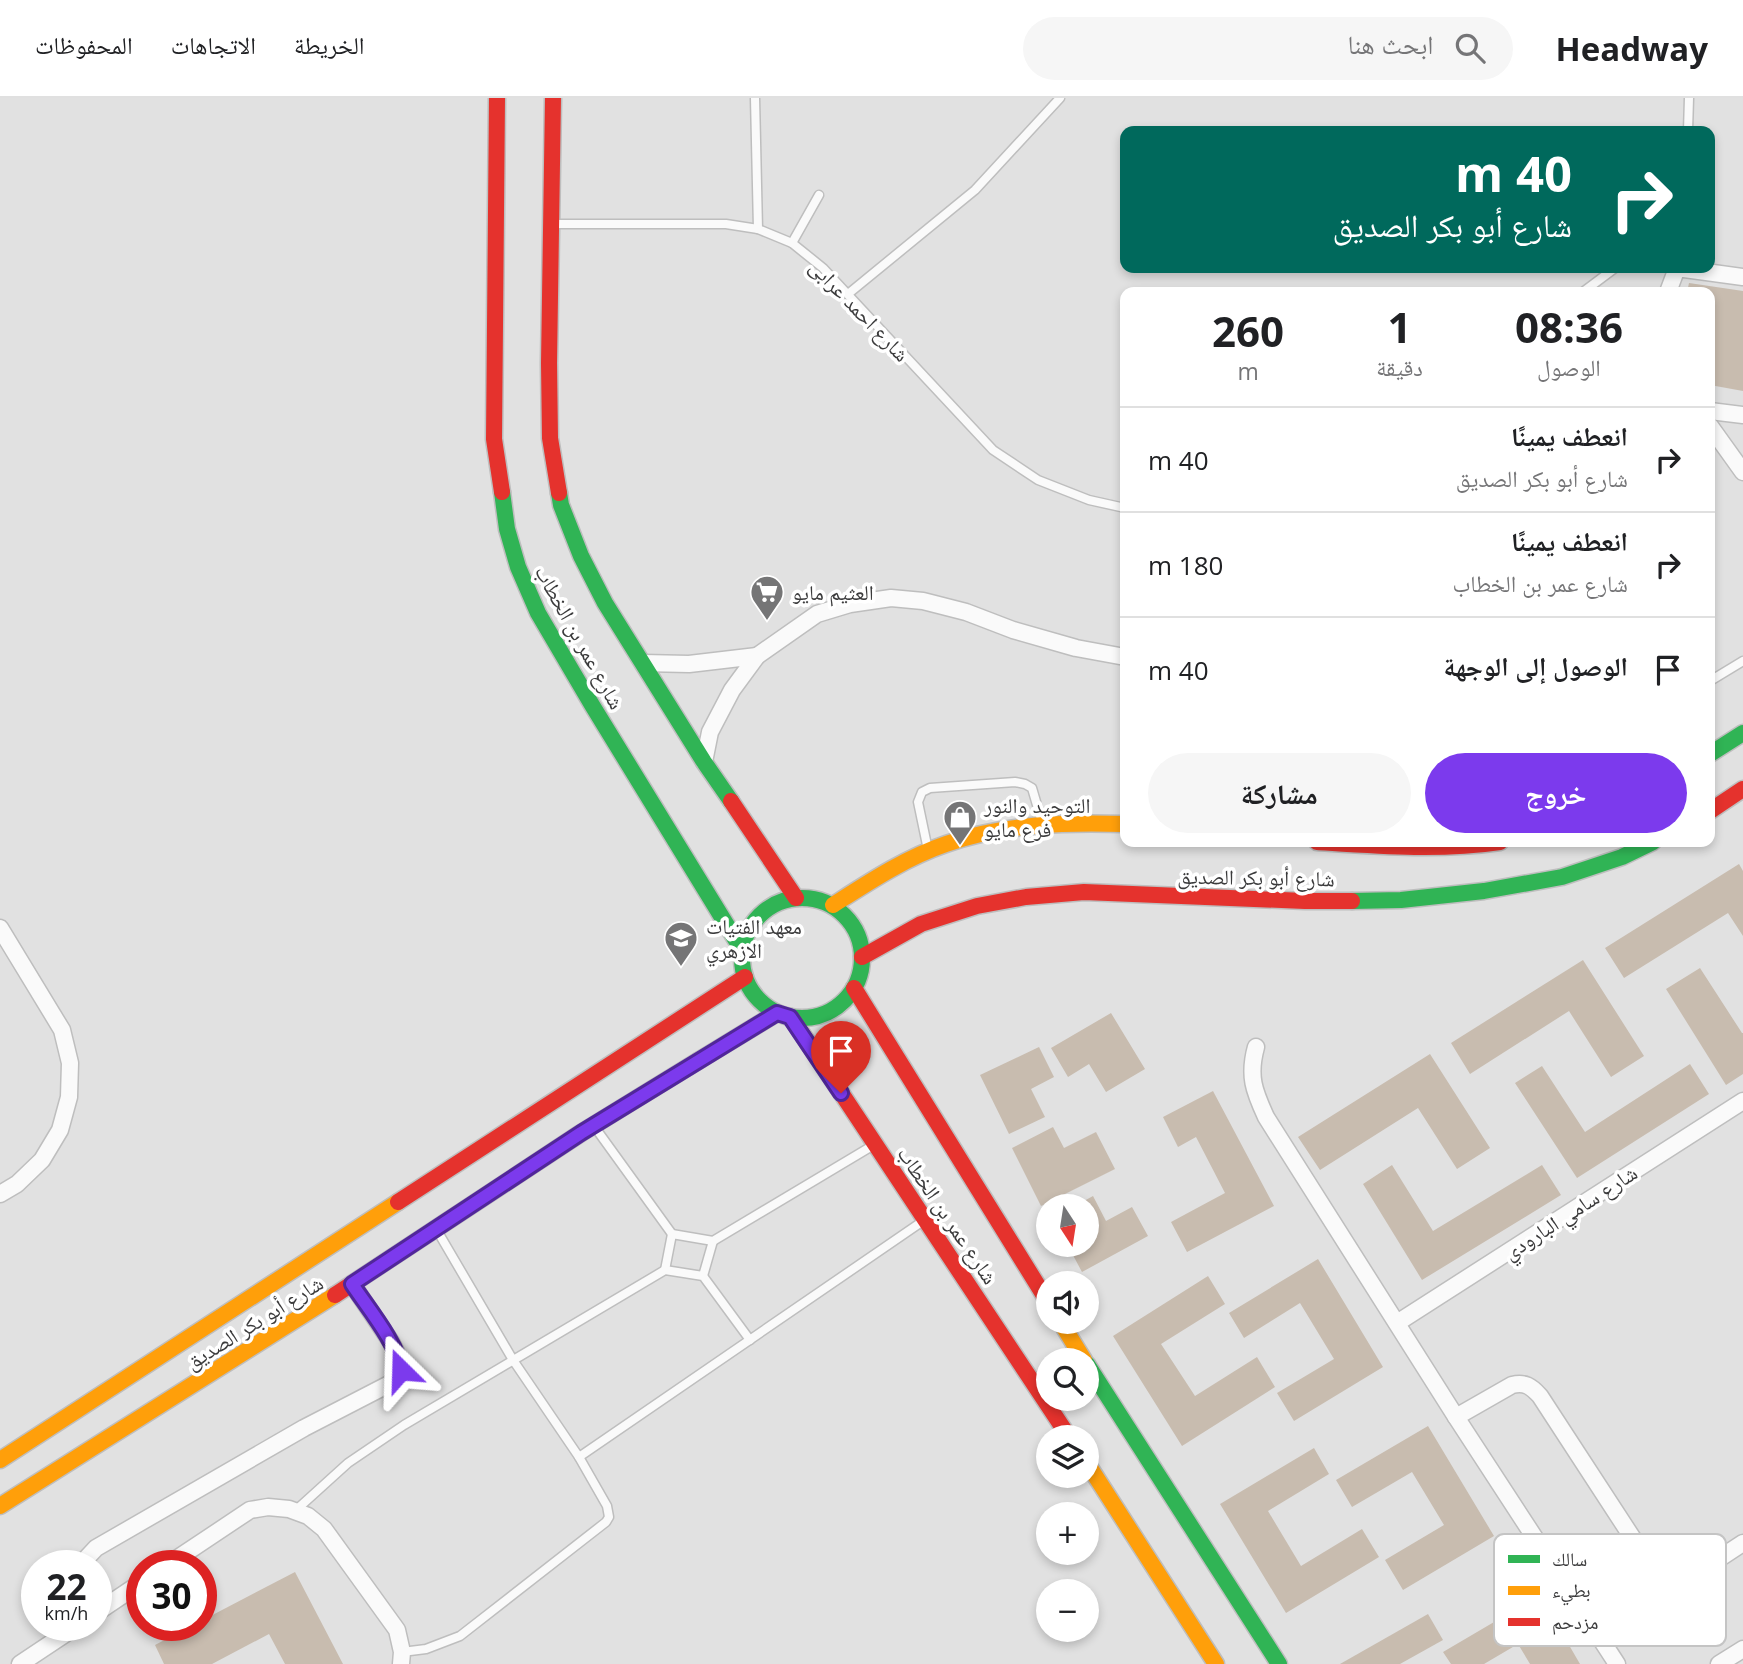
<!DOCTYPE html>
<html lang="ar">
<meta charset="utf-8">
<style>
body{margin:0;font-family:"Open Sans","Noto Naskh Arabic",sans-serif;background:#f6f6f6;color:#202124;direction:rtl;height:100vh;display:flex;flex-direction:column;font-size:26px;white-space:nowrap}
*{box-sizing:border-box;margin:0}
p{font-size:23px;color:#757577}
.icon{flex:none;width:38px;height:38px;fill:none;stroke:currentColor;stroke-width:2;stroke-linecap:round;stroke-linejoin:round}
.map{position:relative;flex:1;overflow:hidden;direction:ltr}
.sheet{position:absolute;left:1120px;top:189px;width:595px;height:560px;display:flex;flex-direction:column;background:#fff;border-radius:14px;box-shadow:0 4px 10px #0003;direction:rtl}
.sheet>*{flex:none}
.hud{position:absolute;left:1120px;top:28px;width:595px;height:147px;border-radius:14px;box-shadow:0 4px 10px #0003;direction:rtl;background:#00695c;color:#fff;overflow:hidden}
.needle{width:46px;rotate:168deg}
.fabs{position:absolute;left:1036px;top:1096px;display:grid;gap:14px}
.fabs a{display:grid;place-items:center;width:63px;height:63px;border-radius:50%;background:#fff;box-shadow:0 4px 10px #0003;font-size:35px}
.speed{position:absolute;left:21px;top:1452px;display:flex;gap:14px;font-size:35px;font-weight:700;text-align:center}
.speed>*{display:grid;place-content:center;width:91px;height:91px;border-radius:50%;background:#fff;box-shadow:0 4px 10px #0003;line-height:1}
.speed small{font-size:18px;font-weight:400}
.speed .limit{border:10px solid #d22;background:#fff;color:#111}
.pin{position:absolute;display:grid;place-items:center;width:60px;height:60px;color:#fff;margin:-72px -30px;border-radius:50% 50% 50% 0;rotate:-45deg;box-shadow:0 0 7px #0007}
.pin .icon{rotate:45deg}
.me{position:absolute;width:77px;margin:-38px;rotate:338deg;stroke-linejoin:round;filter:drop-shadow(0 0 5px #0008)}
.turn{display:flex;align-items:center;gap:24px;height:147px;padding:0 28px;font-size:32px}
.turn .icon{width:91px;height:91px;stroke-width:2.5}
.turn b{display:block;font-size:49px;line-height:60px}
.eta{display:flex;justify-content:space-evenly;align-items:center;height:119px;text-align:center}
.eta b{font-size:42px;font-weight:700;line-height:49px}
.cta{display:flex;gap:14px;margin-top:auto;padding:14px 28px}
.cta a{flex:1;height:80px;border-radius:42px;background:#7c3aed;color:#fff;font-size:28px;font-weight:700;line-height:80px;text-align:center}
.cta a+a{background:#f6f6f6;color:#202124}
ul{padding:0;list-style:none}
li{display:flex;align-items:center;gap:21px;height:105px;padding:0 28px;border-top:2px solid #e0e0e0}
li div{flex:1}
li b{display:block;font-size:26px}
li em{font-style:normal}
header{display:flex;align-items:center;gap:42px;box-sizing:border-box;height:98px;padding:0 35px;background:#fff;border-bottom:2px solid #e0e0e0}
header strong{font-size:33px}
nav{display:flex;gap:38px;margin-inline-start:auto;font-size:24px}
.search{width:490px;height:63px;background:#f6f6f6;display:flex;align-items:center;gap:18px;box-sizing:border-box;padding:0 24px;border-radius:38px;color:#757577;font-size:26px}
.map>svg:first-child{display:block}
</style>
<header>
<strong>Headway</strong>
<div class="search"><svg class="icon" aria-label="search" viewBox="0 0 24 24"><circle cx="10" cy="10" r="6"/><path d="M15 15l6 6"/></svg>ابحث هنا</div>
<nav><a>الخريطة</a><a>الاتجاهات</a><a>المحفوظات</a></nav>
</header>
<div class="map">
<svg width="1743" height="1566" viewBox="0 0 1743 1566">
<rect width="100%" height="100%" fill="#e1e1e1"/>
<g fill="#c8bcaf">
<path d="M1689,185L1743,193V293L1710,287V194H1687Z"/>
<path d="M1739,766L1743,773V838L1728,815L1624,880L1605,850Z"/>
<path d="M1583,862L1644,958L1611,979L1569,913L1470,976L1451,945Z"/>
<path d="M1700,870L1742,935H1743V976L1726,987L1666,891Z"/>
<path d="M1111,915L1145,971L1106,994L1089,966L1068,979L1051,950Z"/>
<path d="M1039,949L1054,979L1031,991L1045,1019L1009,1036L980,977Z"/>
<path d="M1430,956L1490,1050L1457,1071L1418,1010L1320,1072L1298,1039Z"/>
<path d="M1690,966L1709,996L1577,1080L1515,985L1542,968L1585,1034Z"/>
<path d="M1213,993L1274,1108L1187,1154L1171,1124L1225,1095L1196,1039L1178,1049L1163,1019Z"/>
<path d="M1053,1029L1064,1050L1096,1034L1115,1071L1041,1108L1012,1050Z"/>
<path d="M1392,1067L1433,1133L1542,1067L1561,1097L1422,1182L1363,1086Z"/>
<path d="M1093,1098L1106,1123L1132,1109L1148,1138L1082,1174L1067,1146H1087V1108H1075Z"/>
<path d="M1318,1161L1383,1269L1294,1323L1277,1295L1334,1261L1300,1205L1244,1240L1229,1215Z"/>
<path d="M1208,1178L1225,1206L1161,1246L1195,1298L1257,1259L1275,1289L1182,1348L1113,1238Z"/>
<path d="M1428,1328L1494,1438L1403,1492L1385,1462L1444,1427L1412,1374L1352,1409L1336,1382Z"/>
<path d="M1314,1350L1329,1376L1268,1413L1301,1468L1362,1431L1379,1459L1286,1515L1220,1406Z"/>
<path d="M295,1474L343,1566H285L269,1536L212,1566H164L155,1547L191,1528H201V1523Z"/>
<path d="M1540,1497L1580,1566H1530L1518,1546L1484,1566H1451L1443,1554Z"/>
<path d="M1428,1516L1443,1542L1400,1566H1340Z"/>
</g>
<g fill="none" stroke-linecap="round" stroke-linejoin="round">
<defs>
<g id="lane">
<path d="M755,0L758,131"/>
<path d="M1688,33L1689,0"/>
<path d="M554,126H726L758,131L792,145L823,170L993,352L1038,382L1089,402L1125,410"/>
<path d="M792,145L819,97"/>
<path d="M1583,194L1615,170"/>
<path d="M848,196L975,92L1060,0"/>
<path d="M1710,583L1743,563"/>
<path d="M928,752L918,704L922,694L930,690L1015,684L1025,686L1032,690L1042,724"/>
<path d="M594,1028L672,1136"/>
<path d="M665,1172L672,1136L713,1143L872,1048"/>
<path d="M703,1178L713,1143"/>
<path d="M579,1359L923,1123"/>
<path d="M295,1413L348,1365L404,1327L665,1172L703,1178L750,1242"/>
<path d="M402,1554L426,1551L460,1538L606,1424L609,1419L607,1408L579,1359L513,1262L438,1134"/>
</g>
<g id="street">
<path d="M1668,194L1677,170L1743,179"/>
<path d="M1710,313L1743,317"/>
<path d="M1710,328L1743,374"/>
<path d="M643,565L689,566L757,558"/>
<path d="M704,664L710,634L732,592L757,558L817,516L850,506L891,500L923,503L966,514L1013,532L1076,550L1125,559"/>
<path d="M0,830L62,932L70,965L69,999L60,1032L42,1062L17,1086L0,1096"/>
<path d="M1256,949C1248,978 1254,993 1266,1019L1456,1319L1617,1566"/>
<path d="M1397,1225L1743,1003"/>
<path d="M1456,1319L1512,1287C1525,1284 1531,1288 1540,1298L1658,1479L1670,1485L1679,1487L1743,1445"/>
<path d="M81,1468L82,1465L96,1450L304,1330L395,1283L401,1271L400,1262L391,1244L352,1186"/>
<path d="M166,1468L250,1412L268,1409L289,1411L308,1418L324,1431L397,1532L402,1554L401,1566"/>
<path d="M96,1515L142,1484"/>
<path d="M20,1566L77,1528"/>
<path d="M1719,1566L1743,1551"/>
</g>
<g id="fast">
<path d="M502,394L507,431L518,469L538,515L592,607L742,852"/>
<path d="M559,395L561,407L581,458L605,505L704,664L731,703"/>
<path d="M1710,656L1743,635"/>
<circle cx="802" cy="860" r="60"/>
<path d="M1352,803L1401,802L1484,793L1562,779L1622,759L1653,744"/>
<path d="M698,963L777,915"/>
<path d="M1087,1266L1279,1566"/>
</g>
<g id="slow">
<path d="M833,807C869,784 905,760 946,746C1003,726 1065,724 1125,726"/>
<path d="M1060,1223L1084,1262"/>
<path d="M0,1362L398,1104"/>
<path d="M1087,1365L1216,1566"/>
<path d="M0,1408L335,1197"/>
</g>
<g id="jam">
<path d="M497,0L494,341L502,394"/>
<path d="M553,0L549,265L550,340L559,395"/>
<path d="M731,703L796,800"/>
<path d="M1710,713L1743,691"/>
<path d="M1317,744C1378,748 1439,753 1500,744"/>
<path d="M862,859L921,826L977,808L1026,799L1084,794L1305,803H1352"/>
<path d="M854,890L1048,1204"/>
<path d="M791,919L1069,1339"/>
<path d="M398,1104L745,879"/>
<path d="M335,1197L581,1035L698,963"/>
</g>
</defs>
<use href="#lane" stroke="#bebebe" stroke-width="11"/>
<use href="#street" stroke="#bebebe" stroke-width="19"/>
<use href="#fast" stroke="#bebebe" stroke-width="19"/>
<use href="#slow" stroke="#bebebe" stroke-width="19"/>
<use href="#jam" stroke="#bebebe" stroke-width="19"/>
<use href="#lane" stroke="#fafafa" stroke-width="8"/>
<use href="#street" stroke="#fafafa" stroke-width="16"/>
<use href="#fast" stroke="#30b455" stroke-width="16"/>
<use href="#slow" stroke="#ff9f0a" stroke-width="16"/>
<use href="#jam" stroke="#e5322d" stroke-width="16"/>
</g>
<g fill="none" stroke-linecap="round" stroke-linejoin="round">
<defs>
<path id="route" d="M401,1272C398,1246 367,1209 352,1186L581,1035L777,915L790,919L841,995"/>
</defs>
<use href="#route" stroke="#51269a" stroke-width="18"/>
<use href="#route" stroke="#7c3aed" stroke-width="12"/>
</g>
<defs>
<symbol id="supermarket-pin" viewBox="-11 -11 22 30"><path d="M0 17L-7.5 6A9.5 9.5 0 1 1 7.5 6Z" fill="#757576" stroke="#fff"/><path d="M-6-5.5h2.5l.6 2H6L4.5 2H-2.5L-4.4-4H-6ZM-1.5 3.2a1.3 1.3 0 1 0 .1 0ZM3 3.2a1.3 1.3 0 1 0 .1 0Z" fill="#fff"/></symbol>
<symbol id="shop-pin" viewBox="-11 -11 22 30"><path d="M0 17L-7.5 6A9.5 9.5 0 1 1 7.5 6Z" fill="#757576" stroke="#fff"/><path d="M-5-2.5h2.3a2.7 3.5 0 0 1 5.4 0H5L5.5 6h-11ZM-1.5-2.5h3a1.5 2.3 0 0 0-3 0Z" fill="#fff"/></symbol>
<symbol id="school-pin" viewBox="-11 -11 22 30"><path d="M0 17L-7.5 6A9.5 9.5 0 1 1 7.5 6Z" fill="#757576" stroke="#fff"/><path d="M0-5L7-2L0 1L-7-2ZM-4 1L0 2.5L4 1V4Q0 6-4 4Z" fill="#fff"/></symbol>
</defs>
<g fill-rule="evenodd">
<use href="#supermarket-pin" x="748" y="475" width="38" height="52"/>
<use href="#shop-pin" x="941" y="700" width="38" height="52"/>
<use href="#school-pin" x="662" y="821" width="38" height="52"/>
</g>
<g text-anchor="middle" dominant-baseline="central" stroke-width="7" stroke-linejoin="round" paint-order="stroke">
<g font-size="21" fill="#3b3b3c" stroke="#fff">
<text transform="translate(860 212) rotate(46)">شارع احمد عرابى</text>
<text transform="translate(580 539) rotate(61)">شارع عمر بن الخطاب</text>
<text transform="translate(1256 779) rotate(1)">شارع أبو بكر الصديق</text>
<text transform="translate(1570 1114) rotate(-33)">شارع سامي البارودي</text>
<text transform="translate(948 1117) rotate(56)">شارع عمر بن الخطاب</text>
<text transform="translate(254 1224) rotate(-32)">شارع أبو بكر الصديق</text>
</g>
<g font-size="21" fill="#3b3b3c" stroke="#fff" text-anchor="start">
<text x="792" y="494">العثيم مايو</text>
<text x="984" y="707">التوحيد والنور<tspan x="984" dy="24">فرع مايو</tspan></text>
<text x="706" y="828">معهد الفتيات<tspan x="706" dy="24">الازهري</tspan></text>
</g>
</g>
<rect x="1494" y="1436" width="232" height="112" rx="10" fill="#fff" stroke="#c4c4c4" stroke-width="2"/>
<rect x="1508" y="1457" width="32" height="8" fill="#30b455"/>
<rect x="1508" y="1488" width="32" height="9" fill="#ff9f0a"/>
<rect x="1508" y="1520" width="32" height="8" fill="#e5322d"/>
<g font-size="19" fill="#3b3b3c">
<text x="1552" y="1468">سالك</text>
<text x="1552" y="1499">بطيء</text>
<text x="1552" y="1531">مزدحم</text>
</g>
</svg>
<div class="fabs">
<a><svg class="needle" viewBox="-14 -14 28 28"><path d="M0-13l5 13h-10z" fill="#e53935"/><path d="M0 13l5-13h-10z" fill="#757577"/></svg></a>
<a><svg class="icon" aria-label="sound" viewBox="0 0 24 24"><path d="M4 9h4l5-4v14l-5-4H4zM17 9q2 3 0 6"/></svg></a>
<a><svg class="icon" aria-label="search" viewBox="0 0 24 24"><circle cx="10" cy="10" r="6"/><path d="M15 15l6 6"/></svg></a>
<a><svg class="icon" aria-label="layers" viewBox="0 0 24 24"><path d="M12 4l9 5-9 5-9-5zM3 14l9 5 9-5"/></svg></a>
<a>+</a>
<a>−</a>
</div>
<div class="speed"><div>22<small>km/h</small></div><div class="limit">30</div></div>
<div class="pin" style="left:841px;top:995px;background:#d93025"><svg class="icon" aria-label="arrive" viewBox="0 0 24 24"><path d="M6 21V4h12l-3 4 3 4H6"/></svg></div>
<svg class="me" style="left:401px;top:1272px" viewBox="-20 -20 40 40"><path d="M0-17L14 15 0 8-14 15z" fill="#7c3aed" stroke="#fff" stroke-width="4"/></svg>
<div class="hud">
<div class="turn"><svg class="icon" aria-label="right" viewBox="0 0 24 24"><path d="M7 20v-9h11M14 6l5 5-5 5"/></svg><div><b>40 m</b>شارع أبو بكر الصديق</div></div>
</div>
<section class="sheet">
<div class="eta">
<div><b>08:36</b><p>الوصول</p></div>
<div><b>1</b><p>دقيقة</p></div>
<div><b>260</b><p>m</p></div>
</div>
<ul>
<li><svg class="icon" aria-label="right" viewBox="0 0 24 24"><path d="M7 20v-9h11M14 6l5 5-5 5"/></svg><div><b>انعطف يمينًا</b><p>شارع أبو بكر الصديق</p></div><em>40 m</em></li>
<li><svg class="icon" aria-label="right" viewBox="0 0 24 24"><path d="M7 20v-9h11M14 6l5 5-5 5"/></svg><div><b>انعطف يمينًا</b><p>شارع عمر بن الخطاب</p></div><em>180 m</em></li>
<li><svg class="icon" aria-label="arrive" viewBox="0 0 24 24"><path d="M6 21V4h12l-3 4 3 4H6"/></svg><div><b>الوصول إلى الوجهة</b></div><em>40 m</em></li>
</ul>
<div class="cta"><a>خروج</a><a>مشاركة</a></div>
</section>
</div>
